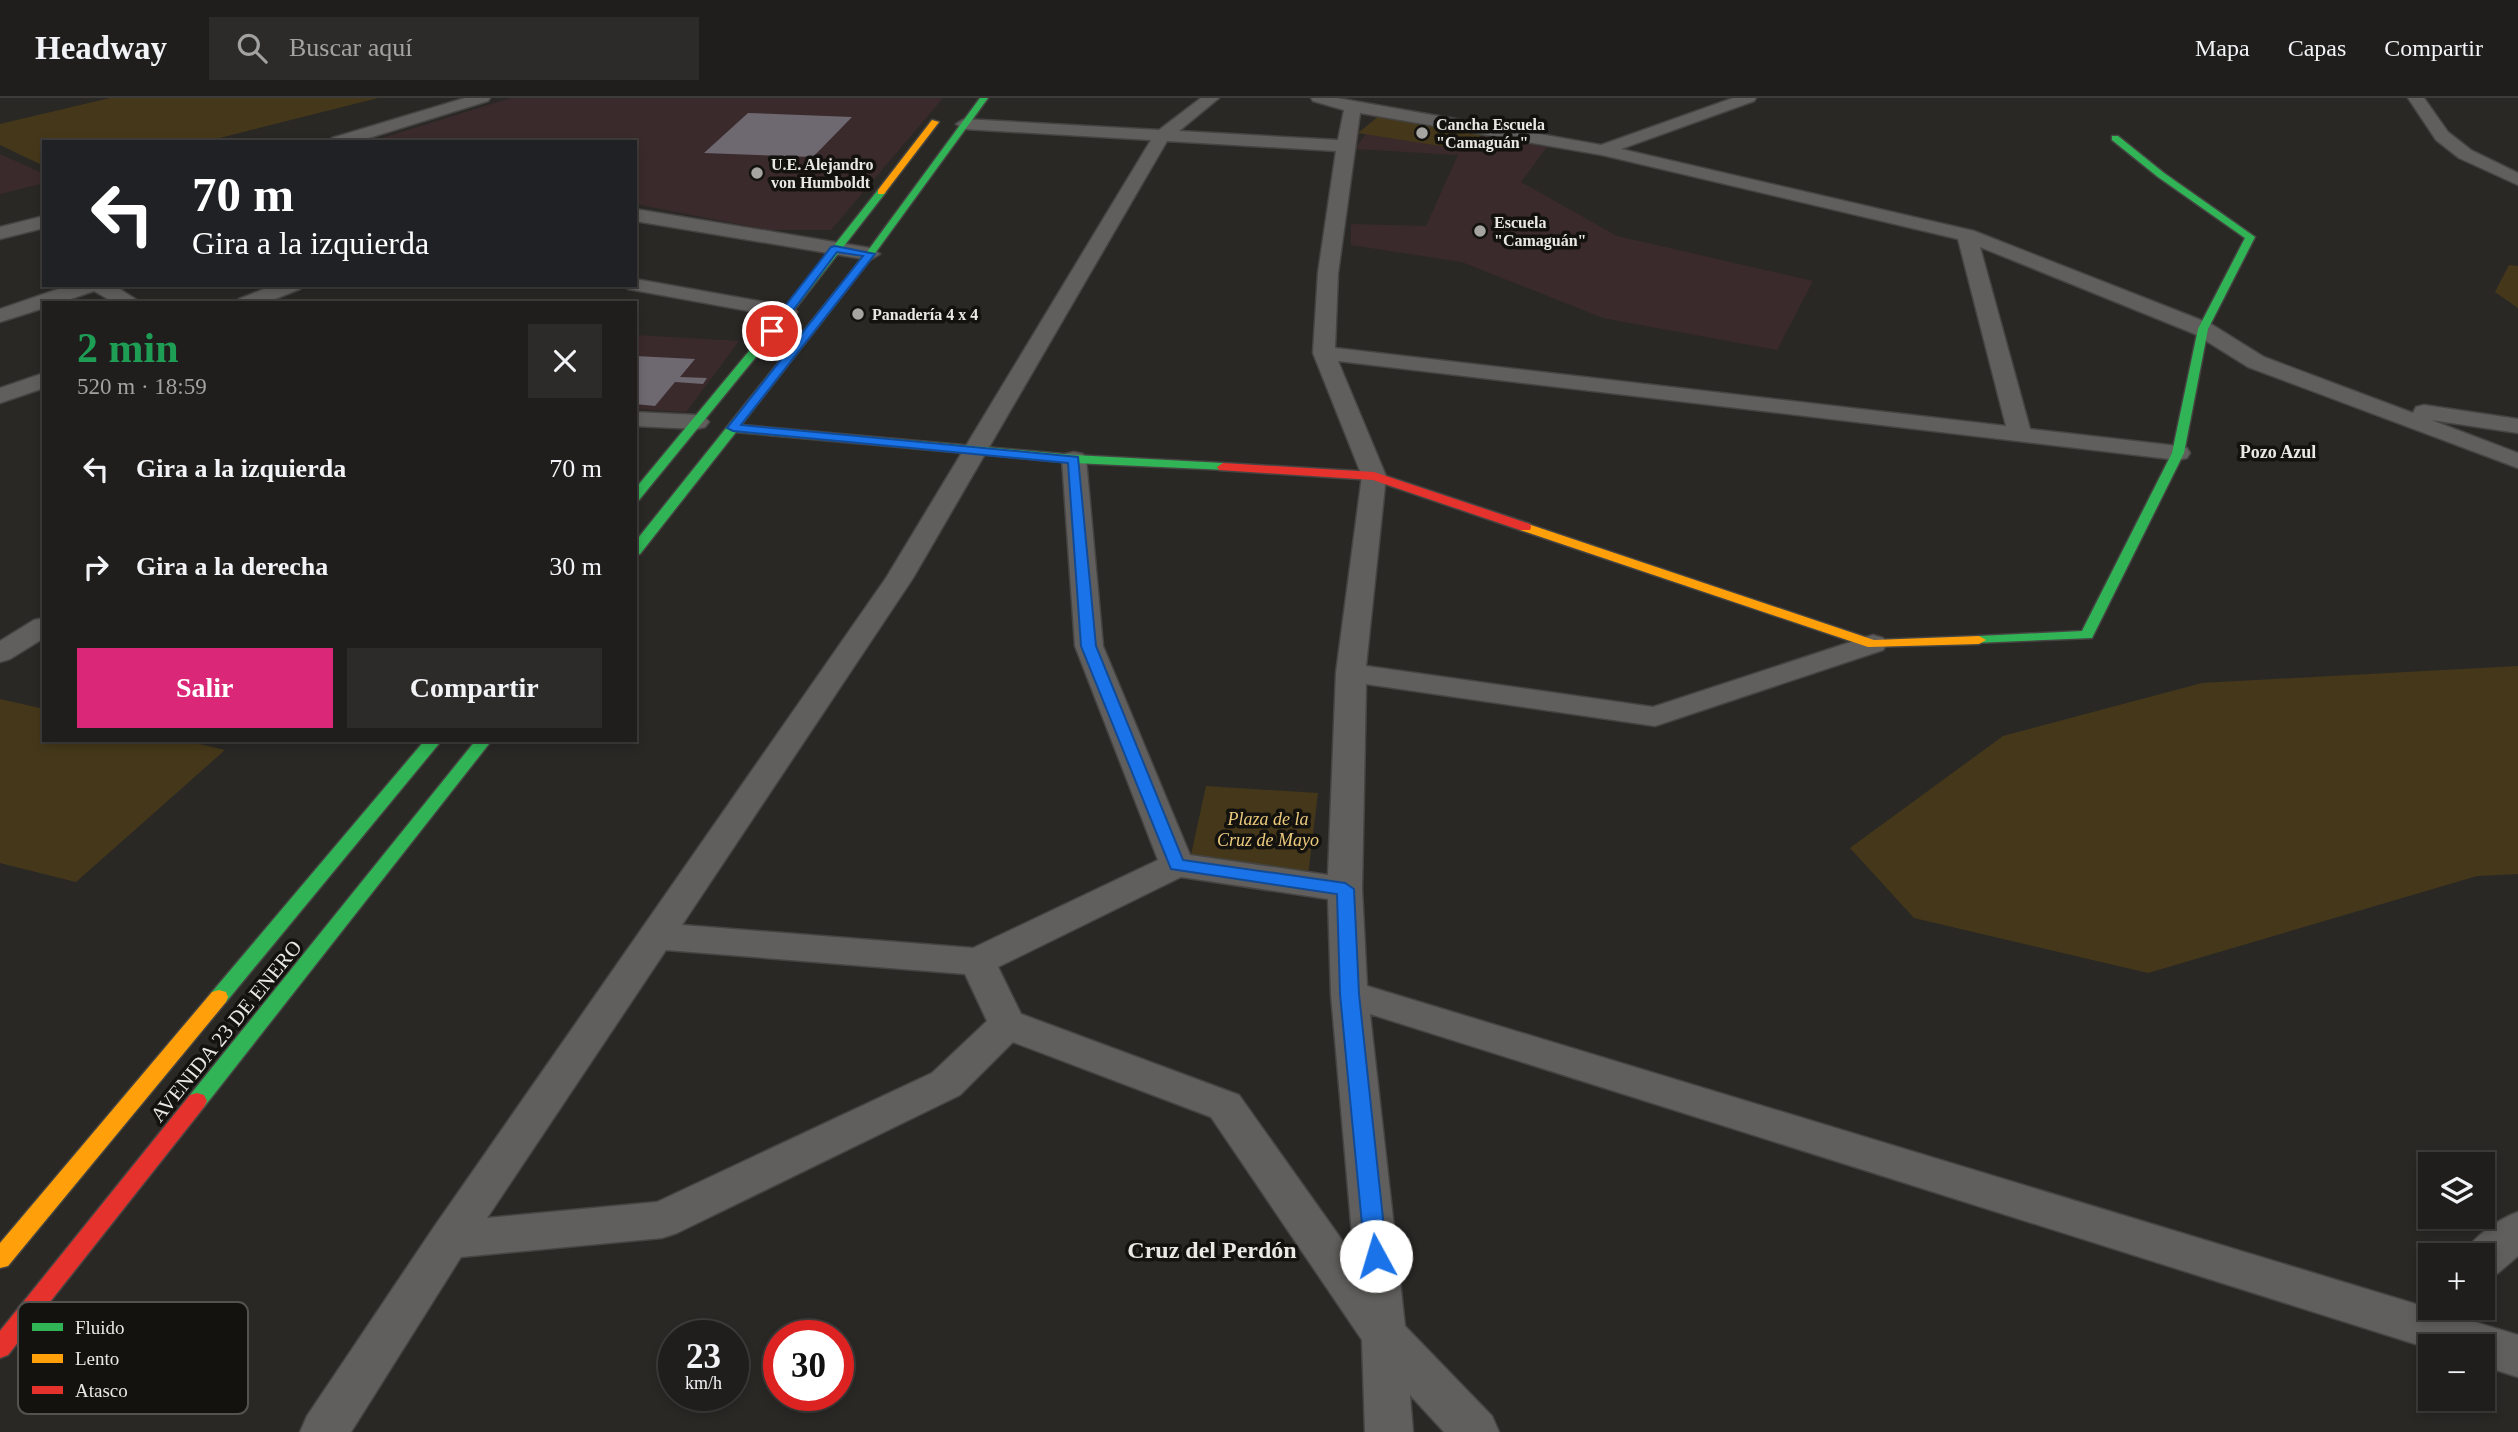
<!DOCTYPE html>
<html lang="es">
<meta charset="utf-8">
<style>
body{margin:0;font-family:Georgia,serif;background:#2d2b29;color:#f1f3f6;height:100vh;display:flex;flex-direction:column;font-size:26px;white-space:nowrap}
*{box-sizing:border-box;margin:0}
p{font-size:23px;color:#a2a2a3}
.icon{flex:none;width:38px;height:38px;fill:none;stroke:currentColor;stroke-width:2;stroke-linecap:round;stroke-linejoin:round}
.map{position:relative;flex:1;overflow:hidden}
.sheet{position:absolute;left:42px;top:203px;width:595px;height:441px;display:flex;flex-direction:column;background:#201e1c;border-radius:0px;box-shadow:0 4px 10px #0003,0 0 0 2px #3d3c3b}
.sheet>*{flex:none}
.hud{position:absolute;left:42px;top:42px;width:595px;height:147px;border-radius:0px;box-shadow:0 4px 10px #0003,0 0 0 2px #3d3c3b;background:#202124;color:#fff;overflow:hidden}
.controls{position:absolute;left:2418px;top:1054px;display:grid;gap:14px}
.controls a{display:grid;place-items:center;width:77px;height:77px;border-radius:0px;background:#201e1c;box-shadow:0 4px 10px #0003,0 0 0 2px #3d3c3b;font-size:35px}
.speed{position:absolute;left:658px;top:1222px;display:flex;gap:14px;font-size:35px;font-weight:700;text-align:center}
.speed>*{display:grid;place-content:center;width:91px;height:91px;border-radius:50%;background:#201e1c;box-shadow:0 4px 10px #0003,0 0 0 2px #3d3c3b;line-height:1}
.speed small{font-size:18px;font-weight:400}
.speed .limit{border:10px solid #d22;background:#fff;color:#111}
.pin{position:absolute;display:grid;place-items:center;width:60px;height:60px;color:#fff;margin:-30px;border:4px solid #fff;border-radius:50%;box-shadow:0 2px 7px #0007}
.me{position:absolute;width:77px;margin:-38px;rotate:354deg;stroke-linejoin:round;filter:drop-shadow(0 0 5px #0008)}
.turn{display:flex;align-items:center;gap:24px;height:147px;padding:0 35px;font-size:32px}
.turn .icon{width:91px;height:91px;stroke-width:2.5}
.turn b{display:block;font-size:49px;line-height:60px}
.round{display:grid;place-items:center;flex:none;width:74px;height:74px;border-radius:0px;background:#2d2b29}
.head{display:flex;align-items:center;justify-content:space-between;height:119px;padding:0 35px}
h1{font-size:42px;font-weight:800;line-height:52px;color:#1e9e55}
.button{display:flex;gap:14px;margin-top:auto;padding:14px 35px}
.button a{flex:1;height:80px;border-radius:0px;background:#db2777;color:#fff;font-size:28px;font-weight:800;line-height:80px;text-align:center}
.button a+a{background:#2d2b29;color:#f1f3f6}
ul{padding:0;list-style:none}
li{display:flex;align-items:center;gap:21px;height:98px;padding:0 35px}
li div{flex:1}
li b{display:block;font-size:26px}
li em{font-style:normal}
header{display:flex;align-items:center;gap:42px;box-sizing:border-box;height:98px;padding:0 35px;background:#201e1c;border-bottom:2px solid #3d3c3b}
header strong{font-size:33px}
nav{display:flex;gap:38px;margin-inline-start:auto;font-size:24px}
.search{width:490px;height:63px;background:#2d2b29;display:flex;align-items:center;gap:18px;box-sizing:border-box;padding:0 24px;border-radius:0px;color:#a2a2a3;font-size:26px}
.map>svg:first-child{display:block}
</style>
<header>
<strong>Headway</strong>
<div class="search"><svg class="icon" aria-label="search" viewBox="0 0 24 24"><circle cx="10" cy="10" r="6"/><path d="M15 15l6 6"/></svg>Buscar aquí</div>
<nav><a>Mapa</a><a>Capas</a><a>Compartir</a></nav>
</header>
<div class="map">
<svg width="2518" height="1334" viewBox="0 0 2518 1334">
<rect width="100%" height="100%" fill="#2a2825"/>
<g fill="#3b2a2c">
<path d="M511,0H943L831,132H769L635,106V44H369Z"/>
<path d="M1379,18L1547,49L1521,84L1617,138L1813,183L1777,252L1603,220L1462,164L1351,147V126L1426,128L1458,57L1355,51Z"/>
<path d="M0,56L44,76V85L0,96Z"/>
<path d="M635,237L739,243L686,314L635,311Z"/>
</g>
<g fill="#45381a">
<path d="M110,0H378L204,44H44V68L0,47V26Z"/>
<path d="M1379,18L1486,34L1466,52L1358,35Z"/>
<path d="M2509,167L2518,168V210L2495,194Z"/>
<path d="M2518,568V776L2477,778L2148,875L1914,820L1850,750L2003,638L2202,585Z"/>
<path d="M0,601L44,611V642H183L225,652L76,784L0,765Z"/>
<path d="M1206,688L1318,695L1308,777L1191,757Z"/>
</g>
<g fill="#6e6971">
<path d="M748,15L852,19L813,59L704,55Z"/>
<path d="M635,258L695,261L680,279L707,280L703,286L675,284L655,308L635,306Z"/>
</g>
<g fill="none" stroke-linecap="round" stroke-linejoin="round">
<defs>
<g id="street">
<path d="M465,0H490L488,3L356,44H330L332,40Z"/>
<path d="M1201,0H1219L1179,33L1338,42L1344,12L1313,3L1311,0H1337L1601,47L1733,0H1756L1754,3L1621,51L1974,133L2211,226L2264,259L2413,315L2416,309L2424,307L2518,321V335L2431,322L2518,355V370L2248,269L2195,236L1980,149L2030,331L2178,348L2187,350L2190,355L2187,360L2178,362L1338,263L1386,378L1366,568L1653,609L1863,540L1873,537L1883,540L1887,546L1883,552L1655,628L1366,586L1362,791L1367,888L2518,1237V1279L2483,1268V1248H2431V1251L1370,916L1405,1228L1492,1318L1499,1334H1444L1410,1297L1413,1334H1365L1362,1242L1211,1019L1013,944L960,997L677,1135L662,1140L461,1159L351,1334H300L307,1318L434,1129L886,480L1151,42L964,31L956,26L964,21L1159,32ZM1360,15L1602,57L1958,141L2006,328L1335,250L1338,175ZM1167,43L1336,53L1318,175L1313,255L1362,378L1336,575L1328,777L1190,757L1103,548L1086,361L1083,356L1074,354L1065,356L1062,361L1075,548L1158,762L973,850L682,827L913,480ZM1181,779L1328,801L1331,896L1354,1159L1239,997L1021,916L998,869ZM666,852L965,876L987,923L932,975L657,1104L487,1120Z"/>
<path d="M2408,0H2424L2448,34L2471,52L2518,75V87L2459,60L2436,42Z"/>
<path d="M635,111L870,150L880,156L870,162L635,123Z"/>
<path d="M44,118V130L0,141V129Z"/>
<path d="M635,181L787,208L794,210L797,214L794,218L787,220L628,191L625,187H635Z"/>
<path d="M70,187H114L141,205H115L94,193L59,205H44V210L0,224V211Z"/>
<path d="M274,187H303L300,191L265,205H236L239,201Z"/>
<path d="M44,275V290L0,305V290Z"/>
<path d="M635,314L697,317L705,319L709,324L705,329L697,331L635,328Z"/>
<path d="M44,520V540L10,561L0,564V543L34,522Z"/>
<path d="M2518,1114V1158L2498,1175L2483,1181V1157H2464C2473,1138 2499,1121 2518,1114Z"/>
</g>
<g id="fast">
<path d="M980,0H988L873,158L741,327L1074,357L1223,365L1229,369L1227,372L1074,365L736,334L640,456L635,457V444L867,154Z"/>
<path d="M2112,38H2118L2164,75L2255,139L2208,231L2184,355L2092,540L1974,545L1972,542L1979,538L2082,533L2172,355L2198,231L2245,140L2158,79L2112,42Z"/>
<path d="M878,92L886,94L791,216L639,402L635,403V391L783,212Z"/>
<path d="M425,642H442L226,904L219,906L212,904L210,899L212,894Z"/>
<path d="M476,642H492L204,1009L197,1011L190,1009L187,1003L190,997Z"/>
</g>
<g id="slow">
<path d="M932,22L939,24L884,96H878V92Z"/>
<path d="M1525,425L1874,542L1979,538L1986,542L1979,546L1868,549L1520,432V426Z"/>
<path d="M219,892L226,894L228,899L226,904L8,1168L0,1170V1145L212,894Z"/>
</g>
<g id="jam">
<path d="M1223,365L1374,374L1530,426L1531,429L1530,432H1520L1373,382L1219,372L1217,369Z"/>
<path d="M197,995L204,997L207,1003L204,1009L8,1257L0,1260V1233L190,997Z"/>
</g>
</defs>
<use href="#street" stroke="#454442" stroke-width="3"/>
<use href="#fast" stroke="#454442" stroke-width="3"/>
<use href="#slow" stroke="#454442" stroke-width="3"/>
<use href="#jam" stroke="#454442" stroke-width="3"/>
<use href="#street" fill="#605f5d" fill-rule="evenodd"/>
<use href="#fast" fill="#30b455" fill-rule="evenodd"/>
<use href="#slow" fill="#ff9f0a" fill-rule="evenodd"/>
<use href="#jam" fill="#e5322d" fill-rule="evenodd"/>
</g>
<path fill="#1a73e8" stroke="#114b97" stroke-width="2" d="M835,148L875,156L741,327L1078,359L1096,548L1183,762L1345,785L1354,791L1359,896L1387,1158L1384,1165L1376,1167L1369,1165L1365,1158L1340,896L1337,796L1171,771L1081,548L1068,365L733,333L727,330L863,158L837,154L776,235H768V230L831,149Z"/>
<g fill="#a6a5a1" stroke="#13120f" stroke-width="2.5">
<circle cx="1422" cy="35" r="7"/>
<circle cx="757" cy="75" r="7"/>
<circle cx="1480" cy="133" r="7"/>
<circle cx="858" cy="216" r="7"/>
</g>
<g text-anchor="middle" dominant-baseline="central" stroke-width="7" stroke-linejoin="round" paint-order="stroke">
<g font-size="16" font-weight="bold" fill="#e9e8e4" stroke="#13120f" text-anchor="start">
<text x="1436" y="26">Cancha Escuela<tspan x="1436" dy="18">"Camaguán"</tspan></text>
<text x="771" y="66">U.E. Alejandro<tspan x="771" dy="18">von Humboldt</tspan></text>
<text x="1494" y="124">Escuela<tspan x="1494" dy="18">"Camaguán"</tspan></text>
<text x="872" y="216">Panadería 4 x 4</text>
</g>
<g font-size="18" font-weight="bold" fill="#e9e8e4" stroke="#13120f">
<text x="2278" y="354">Pozo Azul</text>
</g>
<g font-size="18" font-style="italic" fill="#ecca7c" stroke="#13120f">
<text x="1268" y="721">Plaza de la<tspan x="1268" dy="21">Cruz de Mayo</tspan></text>
</g>
<g font-size="21" fill="#e9e8e4" stroke="#13120f">
<text transform="translate(226 933) rotate(-51)">AVENIDA 23 DE ENERO</text>
</g>
<g font-size="24" font-weight="bold" fill="#e9e8e4" stroke="#13120f">
<text x="1212" y="1152">Cruz del Perdón</text>
</g>
</g>
<rect x="18" y="1204" width="230" height="112" rx="10" fill="#13120f" stroke="#53524f" stroke-width="2"/>
<rect x="32" y="1225" width="31" height="8" fill="#30b455"/>
<rect x="32" y="1256" width="31" height="9" fill="#ff9f0a"/>
<rect x="32" y="1288" width="31" height="8" fill="#e5322d"/>
<g font-size="19" fill="#e9e8e4">
<text x="75" y="1236">Fluido</text>
<text x="75" y="1267">Lento</text>
<text x="75" y="1299">Atasco</text>
</g>
</svg>
<div class="controls">
<a><svg class="icon" aria-label="layers" viewBox="0 0 24 24"><path d="M12 4l9 5-9 5-9-5zM3 14l9 5 9-5"/></svg></a>
<a>+</a>
<a>−</a>
</div>
<div class="speed"><div>23<small>km/h</small></div><div class="limit">30</div></div>
<div class="pin" style="left:772px;top:233px;background:#d93025"><svg class="icon" aria-label="arrive" viewBox="0 0 24 24"><path d="M6 21V4h12l-3 4 3 4H6"/></svg></div>
<svg class="me" style="left:1376px;top:1158px" viewBox="-20 -20 40 40"><circle r="19" fill="#fff"/><path d="M0-13L10 11 0 6-10 11z" fill="#1a73e8"/></svg>
<div class="hud">
<div class="turn"><svg class="icon" aria-label="left" viewBox="0 0 24 24"><path d="M17 20v-9H6M10 6l-5 5 5 5"/></svg><div><b>70 m</b>Gira a la izquierda</div></div>
</div>
<section class="sheet">
<div class="head"><div><h1>2 min</h1><p>520 m · 18:59</p></div><a class="round"><svg class="icon" aria-label="close" viewBox="0 0 24 24"><path d="M6 6l12 12M18 6L6 18"/></svg></a></div>
<ul>
<li><svg class="icon" aria-label="left" viewBox="0 0 24 24"><path d="M17 20v-9H6M10 6l-5 5 5 5"/></svg><div><b>Gira a la izquierda</b></div><em>70 m</em></li>
<li><svg class="icon" aria-label="right" viewBox="0 0 24 24"><path d="M7 20v-9h11M14 6l5 5-5 5"/></svg><div><b>Gira a la derecha</b></div><em>30 m</em></li>
</ul>
<div class="button"><a>Salir</a><a>Compartir</a></div>
</section>
</div>
